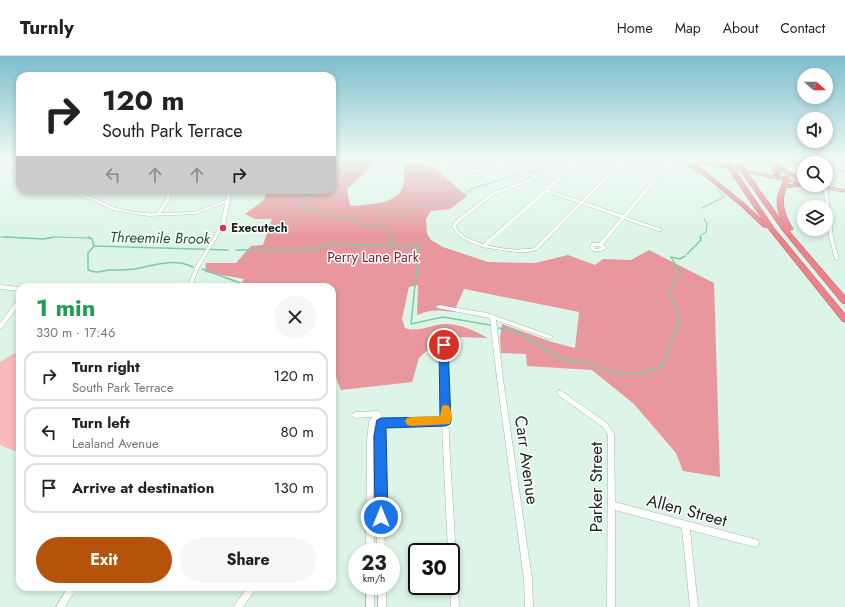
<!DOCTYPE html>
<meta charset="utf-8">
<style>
body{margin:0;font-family:Jost,sans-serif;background:#f6f6f6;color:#222;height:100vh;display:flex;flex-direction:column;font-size:15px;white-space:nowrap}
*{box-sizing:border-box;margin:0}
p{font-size:13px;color:#767676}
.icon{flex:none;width:22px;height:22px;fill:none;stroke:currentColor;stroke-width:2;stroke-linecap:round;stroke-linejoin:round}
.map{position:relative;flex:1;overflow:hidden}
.panel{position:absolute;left:16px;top:227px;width:320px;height:308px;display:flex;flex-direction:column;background:#fff;border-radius:12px;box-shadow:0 2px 6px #0003}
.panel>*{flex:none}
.top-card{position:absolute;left:16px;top:16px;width:320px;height:122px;border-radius:12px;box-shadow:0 2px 6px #0003;background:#fff;color:#222;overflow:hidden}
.needle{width:26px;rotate:111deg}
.buttons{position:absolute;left:797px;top:12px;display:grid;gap:8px}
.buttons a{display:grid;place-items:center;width:36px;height:36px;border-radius:50%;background:#fff;box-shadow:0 2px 6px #0003;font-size:20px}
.speed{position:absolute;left:348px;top:487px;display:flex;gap:8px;font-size:20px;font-weight:700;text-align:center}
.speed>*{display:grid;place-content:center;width:52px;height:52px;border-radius:50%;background:#fff;box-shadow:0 2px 6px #0003;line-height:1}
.speed small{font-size:10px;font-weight:400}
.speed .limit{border:2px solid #111;border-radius:6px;background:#fff;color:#111}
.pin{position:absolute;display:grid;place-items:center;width:34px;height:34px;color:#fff;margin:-17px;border:2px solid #fff;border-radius:50%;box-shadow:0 1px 4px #0007}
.me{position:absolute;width:44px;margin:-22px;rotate:0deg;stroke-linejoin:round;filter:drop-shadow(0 0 3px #0008)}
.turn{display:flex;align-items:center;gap:14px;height:84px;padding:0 20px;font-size:18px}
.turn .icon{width:52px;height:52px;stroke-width:2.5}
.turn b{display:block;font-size:28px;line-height:34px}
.lanes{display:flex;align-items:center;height:38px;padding:0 20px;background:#0003;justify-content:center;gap:20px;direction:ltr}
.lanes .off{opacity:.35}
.round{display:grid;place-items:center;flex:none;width:42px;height:42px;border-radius:21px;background:#f6f6f6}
.overview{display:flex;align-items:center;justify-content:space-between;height:68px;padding:0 20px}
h1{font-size:24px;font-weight:700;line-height:30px;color:#1e9e55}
.action{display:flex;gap:8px;margin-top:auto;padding:8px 20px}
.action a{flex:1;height:46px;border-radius:24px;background:#b45309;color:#fff;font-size:16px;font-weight:700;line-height:46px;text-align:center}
.action a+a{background:#f6f6f6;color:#222}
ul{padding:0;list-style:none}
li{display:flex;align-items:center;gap:12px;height:50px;margin:0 8px 6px;padding:0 12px;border:2px solid #e0e0e0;border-radius:12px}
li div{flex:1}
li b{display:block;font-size:15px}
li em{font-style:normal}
header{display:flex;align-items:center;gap:24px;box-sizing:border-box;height:56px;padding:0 20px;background:#fff;border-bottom:1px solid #e0e0e0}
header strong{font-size:19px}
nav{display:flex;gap:22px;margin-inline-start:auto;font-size:14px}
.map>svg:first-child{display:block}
</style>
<header>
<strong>Turnly</strong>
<nav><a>Home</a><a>Map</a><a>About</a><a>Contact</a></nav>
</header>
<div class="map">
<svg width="845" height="551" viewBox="0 0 845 551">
<rect width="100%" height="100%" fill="#ddf5e8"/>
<path fill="#f9babc" d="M20,294V397L0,389V306Z"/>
<path fill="#e8989d" d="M332,104H378L347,133L350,150C367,148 397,150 403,130C405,123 404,112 404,105L433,111L467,140L450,153L431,155L426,163L427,178L431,184L443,191L488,206L535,207L568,199L595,209L603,203L631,204L649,194L714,227L720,421L683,415L676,397L634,348L592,314L527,310L526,298L501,297L500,282L502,268L552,286L575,292L579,256L464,233L454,256C440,254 430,253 417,259L418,229L409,231L402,263L405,272C418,277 432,268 446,268C461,268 475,275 488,282L430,280L431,291L419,302L412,326L341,334L332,312V231H239L244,223L205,216L206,207H236L251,190L263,189L272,163H255L245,158L264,144L267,134H332Z"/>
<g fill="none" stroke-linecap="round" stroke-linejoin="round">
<g stroke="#7dcba5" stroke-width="1">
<path d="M777,106L796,108L799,105L823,107"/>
<path d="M826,108L840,115H845"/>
<path d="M750,110L763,106"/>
<path d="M530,116L536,115L546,109L544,107L548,104"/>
<path d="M317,134L312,139L303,141L306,144L302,146V152L345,163L360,165L362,169L373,171L379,168"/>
<path d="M702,152L724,141L717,133"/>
<path d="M0,181L27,182"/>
<path d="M48,182L55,181L90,182"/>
<path d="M392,182L393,180L386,171L379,168L380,161L385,160L394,154L400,158L413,156L416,151H421L427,147L432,150L441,145L455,143L474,132L518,118"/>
<path d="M701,182L700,180L706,176L707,168L704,162"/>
</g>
<g stroke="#7dcba5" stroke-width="1.5">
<path d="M5,181L44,183L54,181"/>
<path d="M88,181L92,183L94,190L228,194"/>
<path d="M94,190L88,197V214C99,218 99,215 109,214C118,214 126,214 135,213C155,209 173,202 193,211"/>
<path d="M392,190H419L411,268L443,261L490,269"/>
<path d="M236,194H313L329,188L392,190L390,185L392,181"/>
<path d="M687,198L701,184L700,181"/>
<path d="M202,213L251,231"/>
<path d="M499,272L518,277L566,305L584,306L595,309L603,315L638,318L663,310L680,261L669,237L680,217L671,201L680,203L685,200"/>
</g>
<defs>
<g id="minor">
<path d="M442,104H446L444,106V107C465,119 476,123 498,111L475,104H481L518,115L555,124L578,104H582L549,134L581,145L622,104H626L584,146L623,159L667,107L674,105L676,106L669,109L626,161L662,173V175H658L624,163L603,189L606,191V193L601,195H593L590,191L592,187H599L621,162L582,148L537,194L527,196H516L481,191V190C468,186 458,182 452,170L456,164L492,137L534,121L501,112L486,119L478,121H471L457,117L442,109L440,106ZM539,122L553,126L483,188L467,182L459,176L456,170L459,166L494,139ZM547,136L579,147L534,192C518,195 502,193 487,189ZM595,190H599L601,192L596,193L594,191Z"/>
<path d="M826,128L827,129L833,181L839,203L837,204L835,203L829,181L823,129H826Z"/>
<path d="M61,134C81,134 96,144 114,151C124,155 146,158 157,157L165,145L169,134H173L169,145L161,157L195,156L226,144L228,134H232L230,143L231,144L230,145L225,168L200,210L191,231H187L196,210L221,168L225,147L196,158L148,160L113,154L88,142Z"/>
<path d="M0,229L20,231V235L0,233Z"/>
<path d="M20,242V248L2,272L0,273V267L18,243Z"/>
<path d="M439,249L487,257L552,280L553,281L550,283L496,264L503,323L532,523L533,551H525L524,523L497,323L490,262L437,252L436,251L437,250Z"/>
<path d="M444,287L446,288L447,289L449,385L459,551H451L450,530H451V496H448L442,368L384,370L382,380L385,496H377L376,380L377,369V364L375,367L373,384L374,496H366L367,384L369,366L372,361L355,362L353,361L352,359L353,357L355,356L378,355L380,356L384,364L442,362L441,289L442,288Z"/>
<path d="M560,334L607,367L614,378L615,446L758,484L759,487L758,490L755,491L690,474L698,551H690L682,472L615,454V551H607L608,379L603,371L558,339L557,337L558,335Z"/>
<rect x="366" y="530" width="8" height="21"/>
<rect x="378" y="530" width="8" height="21"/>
<path d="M68,531H77L65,551H56Z"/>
<path d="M248,531H257L243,551H234L235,548Z"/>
</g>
<g id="major">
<path d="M687,104H696L804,126V128Z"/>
<path d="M810,129H820L845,134V136L812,130Z"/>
</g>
<g id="highway">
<path d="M680,104H686L695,110L694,104H700V109L702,113L745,148L764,166L732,118L737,117L774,172L845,258V266L842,265L767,171H763L741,150L700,116H697Z"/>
<path d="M765,104H771L791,117L804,123V129H806L786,132C780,147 785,160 793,173L789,175L845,240V248L842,247L783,175L744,120L749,119L784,168C778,158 775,147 779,136C781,131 784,127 783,121L786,119L789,121L788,129L803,126L779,114L781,122L776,123C773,114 771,110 765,104Z"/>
<path d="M807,129H818L828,132L825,134Z"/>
</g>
</defs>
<use href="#minor" stroke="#657b6f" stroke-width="0.5"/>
<use href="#major" stroke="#a46064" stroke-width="1"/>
<use href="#highway" stroke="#a46064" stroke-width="1"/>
<use href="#minor" fill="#fff" fill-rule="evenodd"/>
<use href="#major" fill="#f4b3b8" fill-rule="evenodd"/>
<use href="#highway" fill="#ed8089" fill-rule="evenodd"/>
<defs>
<g id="highway-bridge">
<path d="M727,106L735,118"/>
<path d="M739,108L747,120"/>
</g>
</defs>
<use href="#highway-bridge" stroke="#a46064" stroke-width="6" stroke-linecap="butt"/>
<use href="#highway-bridge" stroke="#ed8089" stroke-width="6"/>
</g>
<linearGradient id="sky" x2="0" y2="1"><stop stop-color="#7dbdcd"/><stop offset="0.57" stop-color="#f0faf5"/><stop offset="1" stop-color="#f0faf5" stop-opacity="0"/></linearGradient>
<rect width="845" height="181" fill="url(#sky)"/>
<path fill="#1a73e8" stroke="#114b97" d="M444,285L448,289L451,365L450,368L446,370L386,372L388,461L386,465L381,467L377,465L375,461L374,380L377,364L381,362L440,361L439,289Z"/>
<path fill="#f59e0b" d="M446,349L449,350C452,355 452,363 450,368L411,370L407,369L405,365L407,362L411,361L440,360L442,350Z"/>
<circle fill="#c83850" stroke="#fff" stroke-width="1.5" cx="223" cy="172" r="4"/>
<g text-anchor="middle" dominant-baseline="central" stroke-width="3" stroke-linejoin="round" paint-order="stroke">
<g font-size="12" font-weight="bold" fill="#1b241f" stroke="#fff" text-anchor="start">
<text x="231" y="172">Executech</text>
</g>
<g font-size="14" fill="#7c1f2f" stroke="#fff">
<text x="373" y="201">Perry Lane Park</text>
</g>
<g font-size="15" font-style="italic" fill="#145238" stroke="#fff">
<text transform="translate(160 182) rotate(1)">Threemile Brook</text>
</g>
<g font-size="17" fill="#1b241f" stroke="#fff">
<text transform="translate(527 404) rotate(82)">Carr Avenue</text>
<text transform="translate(596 431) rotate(-90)">Parker Street</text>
<text transform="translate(687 454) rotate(15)">Allen Street</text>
</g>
</g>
</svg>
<div class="buttons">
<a><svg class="needle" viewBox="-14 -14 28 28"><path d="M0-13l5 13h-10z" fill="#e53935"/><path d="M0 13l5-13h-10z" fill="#767676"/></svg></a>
<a><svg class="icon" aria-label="sound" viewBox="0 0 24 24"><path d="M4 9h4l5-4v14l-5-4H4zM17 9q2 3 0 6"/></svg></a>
<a><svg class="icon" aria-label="search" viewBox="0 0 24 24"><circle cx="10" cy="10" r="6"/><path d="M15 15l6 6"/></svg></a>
<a><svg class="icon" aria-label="layers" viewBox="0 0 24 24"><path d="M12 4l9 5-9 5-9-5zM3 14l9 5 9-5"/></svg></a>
</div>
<div class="speed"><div>23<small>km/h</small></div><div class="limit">30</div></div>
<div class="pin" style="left:444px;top:289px;background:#d93025"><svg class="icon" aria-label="arrive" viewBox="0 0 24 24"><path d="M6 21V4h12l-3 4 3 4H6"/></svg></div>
<svg class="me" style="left:381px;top:461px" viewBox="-20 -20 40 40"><circle r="17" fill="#1a73e8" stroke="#fff" stroke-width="3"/><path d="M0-11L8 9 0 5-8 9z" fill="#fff"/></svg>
<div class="top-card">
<div class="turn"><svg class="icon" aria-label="right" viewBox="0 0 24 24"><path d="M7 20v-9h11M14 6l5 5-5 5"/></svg><div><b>120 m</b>South Park Terrace</div></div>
<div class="lanes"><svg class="icon off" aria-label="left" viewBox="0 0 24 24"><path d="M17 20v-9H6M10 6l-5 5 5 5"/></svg><svg class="icon off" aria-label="ahead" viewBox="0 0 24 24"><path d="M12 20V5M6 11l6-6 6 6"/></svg><svg class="icon off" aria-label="ahead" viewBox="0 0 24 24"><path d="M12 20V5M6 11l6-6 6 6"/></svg><svg class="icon" aria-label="right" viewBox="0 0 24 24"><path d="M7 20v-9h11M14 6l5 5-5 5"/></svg></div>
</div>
<section class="panel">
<div class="overview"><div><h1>1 min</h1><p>330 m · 17:46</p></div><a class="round"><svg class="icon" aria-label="close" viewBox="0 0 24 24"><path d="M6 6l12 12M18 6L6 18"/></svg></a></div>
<ul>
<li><svg class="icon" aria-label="right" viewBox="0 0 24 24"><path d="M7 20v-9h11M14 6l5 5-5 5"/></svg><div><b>Turn right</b><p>South Park Terrace</p></div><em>120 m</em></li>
<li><svg class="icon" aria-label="left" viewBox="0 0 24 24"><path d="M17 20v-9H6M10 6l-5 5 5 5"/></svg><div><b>Turn left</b><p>Lealand Avenue</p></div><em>80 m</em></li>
<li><svg class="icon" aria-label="arrive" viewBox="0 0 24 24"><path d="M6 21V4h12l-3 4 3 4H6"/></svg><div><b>Arrive at destination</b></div><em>130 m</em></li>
</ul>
<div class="action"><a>Exit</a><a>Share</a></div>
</section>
</div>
